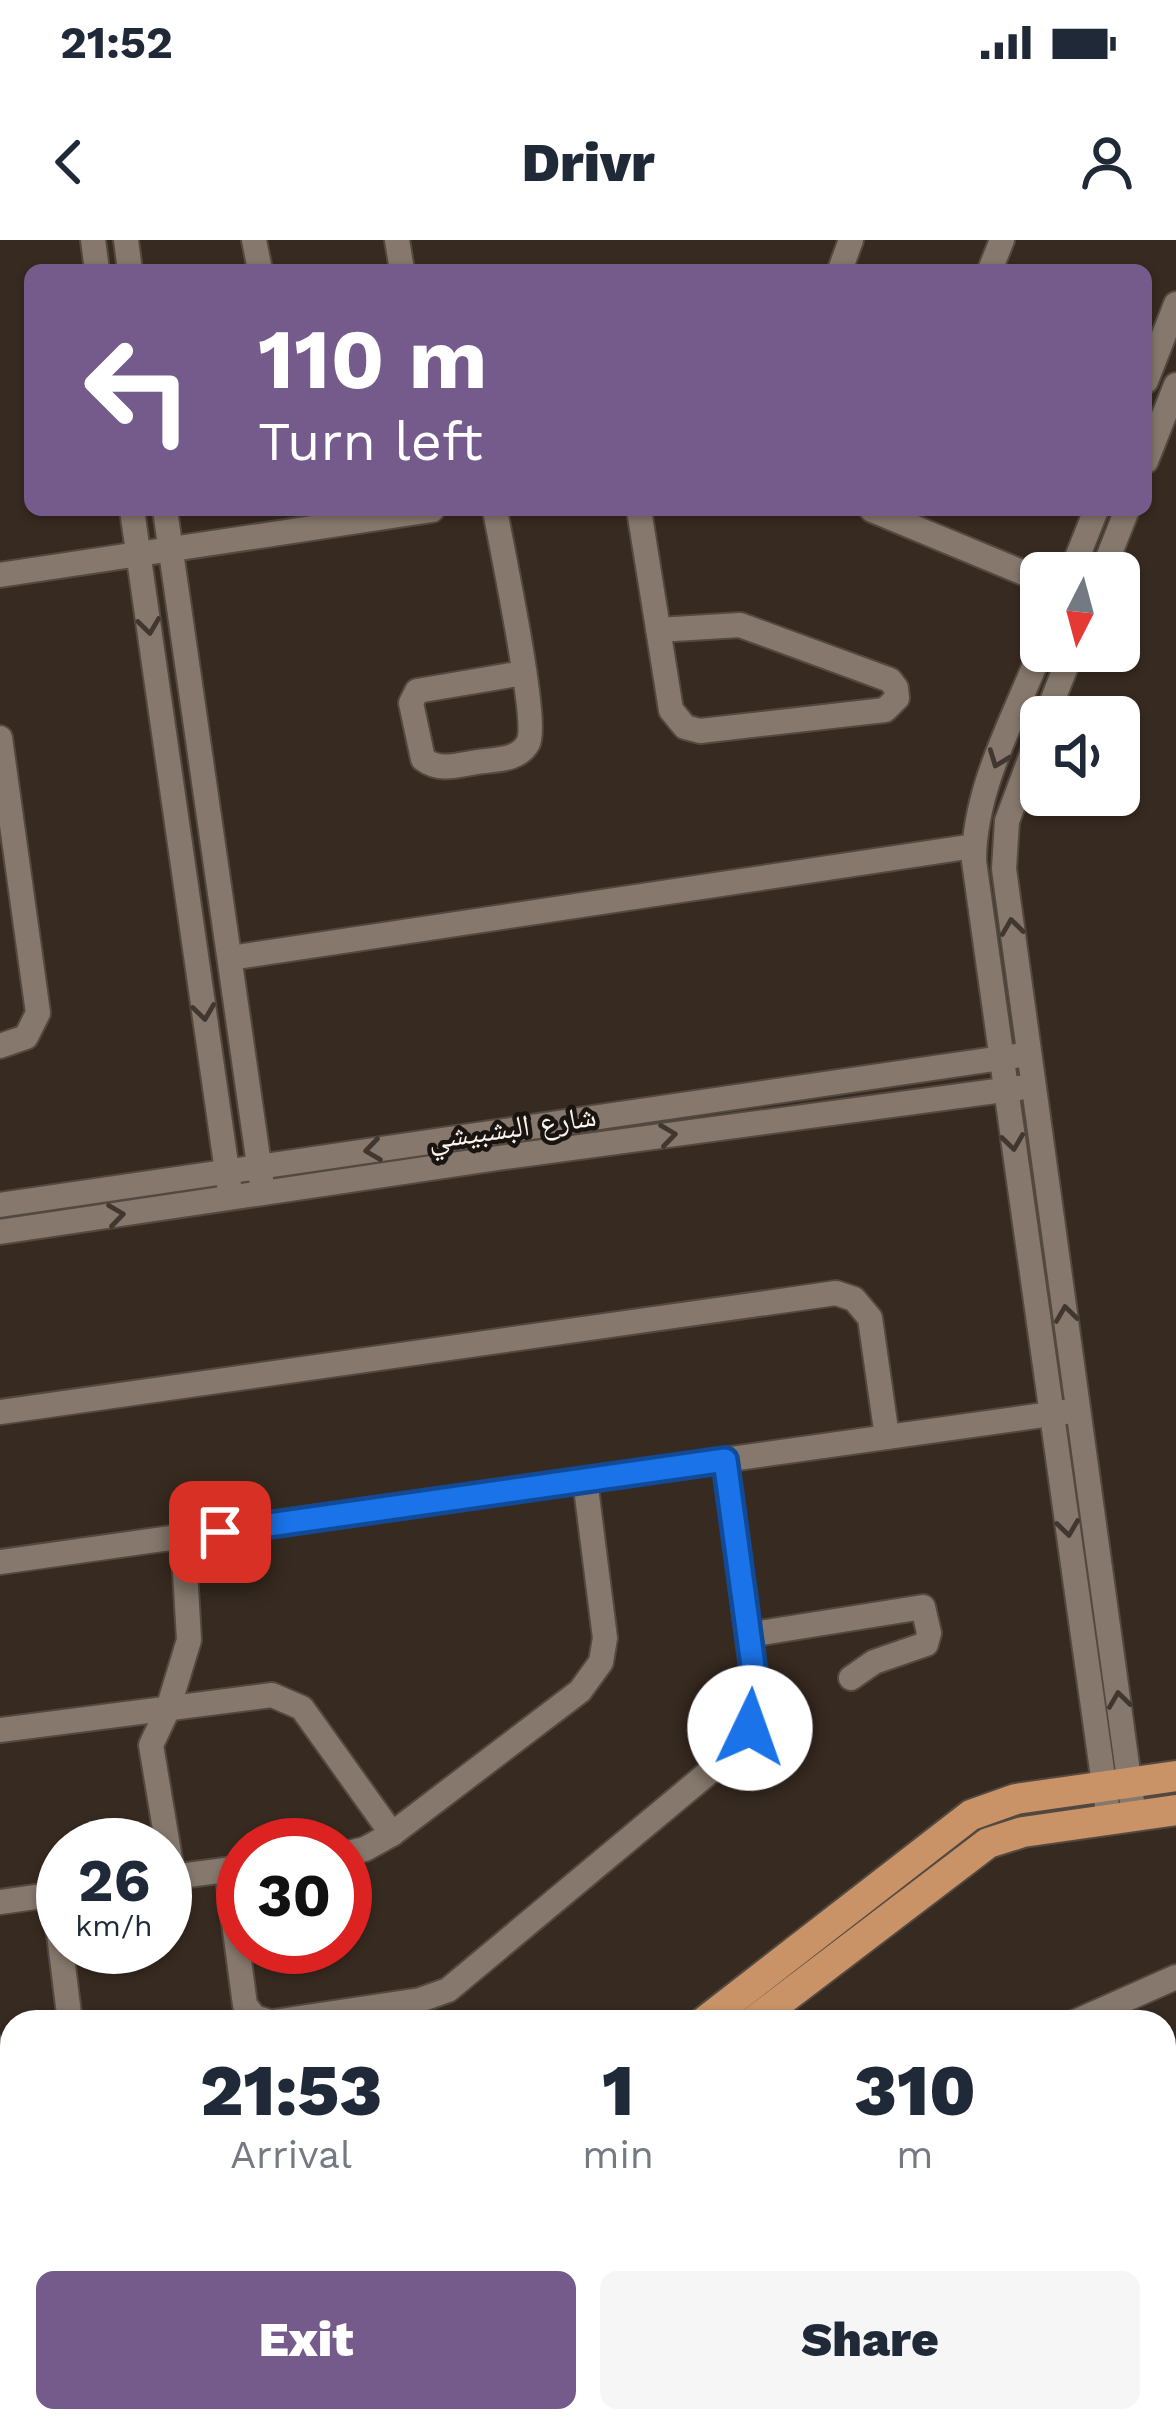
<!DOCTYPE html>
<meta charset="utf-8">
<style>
body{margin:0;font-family:"Work Sans","Noto Naskh Arabic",sans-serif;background:#f6f6f7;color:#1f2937;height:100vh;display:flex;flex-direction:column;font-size:45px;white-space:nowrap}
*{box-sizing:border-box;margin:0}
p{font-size:39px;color:#747a83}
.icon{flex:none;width:66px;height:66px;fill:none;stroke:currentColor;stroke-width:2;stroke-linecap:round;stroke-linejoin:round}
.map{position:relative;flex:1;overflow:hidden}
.side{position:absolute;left:0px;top:1770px;width:1176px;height:423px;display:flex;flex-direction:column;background:#fff;border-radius:36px 36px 0 0;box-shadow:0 3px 9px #0004}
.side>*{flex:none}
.hud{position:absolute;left:24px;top:24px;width:1128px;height:252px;border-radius:18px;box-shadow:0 3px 9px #0004;background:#755b8b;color:#fff;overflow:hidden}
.needle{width:78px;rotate:186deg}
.buttons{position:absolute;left:1020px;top:312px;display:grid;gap:24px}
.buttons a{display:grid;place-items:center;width:120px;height:120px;border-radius:18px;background:#fff;box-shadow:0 3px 9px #0004;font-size:60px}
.speed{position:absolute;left:36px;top:1578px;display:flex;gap:24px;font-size:60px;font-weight:700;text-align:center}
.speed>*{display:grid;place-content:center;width:156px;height:156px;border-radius:50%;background:#fff;box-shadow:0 3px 9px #0004;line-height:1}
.speed small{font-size:30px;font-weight:400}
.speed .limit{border:18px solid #d22;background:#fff;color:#111}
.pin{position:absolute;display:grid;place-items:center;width:102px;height:102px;color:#fff;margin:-51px;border-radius:24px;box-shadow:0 6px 18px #0006}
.me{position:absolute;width:132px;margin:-66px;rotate:3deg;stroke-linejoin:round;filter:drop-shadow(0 0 9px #0008)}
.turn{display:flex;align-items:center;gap:42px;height:252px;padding:0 36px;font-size:54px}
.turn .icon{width:156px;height:156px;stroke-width:2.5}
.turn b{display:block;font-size:84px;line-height:102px}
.eta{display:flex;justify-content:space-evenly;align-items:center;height:204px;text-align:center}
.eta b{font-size:72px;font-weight:800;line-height:84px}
.action{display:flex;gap:24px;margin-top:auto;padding:24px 36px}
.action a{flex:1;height:138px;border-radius:18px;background:#755b8b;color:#fff;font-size:48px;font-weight:800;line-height:138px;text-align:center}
.action a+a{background:#f6f6f7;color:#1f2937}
.status{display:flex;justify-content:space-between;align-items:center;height:84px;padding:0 60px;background:#fff;direction:ltr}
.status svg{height:33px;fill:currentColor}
header{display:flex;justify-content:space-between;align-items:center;height:156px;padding:0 36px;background:#fff;font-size:54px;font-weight:800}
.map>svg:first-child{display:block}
</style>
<div class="status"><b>21:52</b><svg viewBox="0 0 49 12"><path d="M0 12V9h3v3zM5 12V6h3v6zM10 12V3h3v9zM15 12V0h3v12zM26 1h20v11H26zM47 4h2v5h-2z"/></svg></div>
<header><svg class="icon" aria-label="back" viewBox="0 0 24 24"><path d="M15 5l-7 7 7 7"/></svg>Drivr<svg class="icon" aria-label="person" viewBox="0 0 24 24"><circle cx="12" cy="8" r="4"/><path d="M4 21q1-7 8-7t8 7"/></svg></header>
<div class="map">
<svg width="1176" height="2191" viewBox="0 0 1176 2191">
<rect width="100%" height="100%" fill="#372a20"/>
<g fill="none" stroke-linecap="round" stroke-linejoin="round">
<defs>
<g id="minor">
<path d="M93,0L97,30"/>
<path d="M126,0L130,30"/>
<path d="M254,0L260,30"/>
<path d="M397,0L402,30"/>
<path d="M840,30L851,0"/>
<path d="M990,30L1002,0"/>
<path d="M1146,141L1176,64"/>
<path d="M1146,221L1176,145"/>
<path d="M132,270L229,945"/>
<path d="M165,270L261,939"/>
<path d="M495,270C501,305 539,482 528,503C518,521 495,519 477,522C458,525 440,532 423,519L411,463L417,451L523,433"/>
<path d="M639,270L671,470L685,487L700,491L885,470L897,458L896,448L890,440L740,385L658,390"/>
<path d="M872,270L1041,340"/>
<path d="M1071,333L1096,270"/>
<path d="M1102,333L1127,270"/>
<path d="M0,335L432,270"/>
<path d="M1041,410C1015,476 974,548 974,621L1109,1580"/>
<path d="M1046,477L1072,411"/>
<path d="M1041,490L1007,581L1004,629L1134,1576"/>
<path d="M0,498L38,773L26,797L0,806"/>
<path d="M230,718L974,606"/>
<path d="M0,965L1015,816"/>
<path d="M0,992L505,917L1019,848"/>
<path d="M0,1172L836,1053L854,1059L870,1078L887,1197"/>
<path d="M0,1322L1065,1172"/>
<path d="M748,1395L923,1367L929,1393L926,1404L874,1422L851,1438"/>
<path d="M0,1490L272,1455L302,1468L392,1594"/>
<path d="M345,1614L365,1609L392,1594L580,1451L601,1422L605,1398L585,1240"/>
<path d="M227,1630L245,1765L254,1777L270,1782"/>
<path d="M173,1637L151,1505L168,1469L189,1400L183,1297"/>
<path d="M165,1638L241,1628"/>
<path d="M54,1654L70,1782"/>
<path d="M0,1662L63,1653"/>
<path d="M273,1782L420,1760L448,1750L738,1508L750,1488L756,1458L725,1220"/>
<path d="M1075,1782L1176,1737"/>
<path d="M0,1808L3,1827L12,1838"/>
<path d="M1164,1937L1176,1935"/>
</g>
<g id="major">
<path d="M704,1782L971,1575L1016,1559L1176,1536"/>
<path d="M753,1782L988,1603L1023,1592L1176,1570"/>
<path d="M0,2002L12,2001"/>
<path d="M0,2033L12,2032"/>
</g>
<g id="highway">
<path d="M1164,1988L1176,1987"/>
<path d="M1164,2043L1176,2041"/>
<path d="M0,2155L12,2153"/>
<path d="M181,2191L253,2181"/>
</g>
</defs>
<use href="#minor" stroke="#534940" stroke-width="28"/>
<use href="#major" stroke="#534940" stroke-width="34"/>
<use href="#highway" stroke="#534940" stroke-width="40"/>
<use href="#minor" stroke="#86786c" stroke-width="24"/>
<use href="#major" stroke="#ca9367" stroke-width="30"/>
<use href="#highway" stroke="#f7a563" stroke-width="36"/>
</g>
<defs><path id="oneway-chevron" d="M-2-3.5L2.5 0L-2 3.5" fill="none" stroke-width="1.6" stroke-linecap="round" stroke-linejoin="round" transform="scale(3)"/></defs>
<g stroke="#403730">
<use href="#oneway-chevron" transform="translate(149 386) rotate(82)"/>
<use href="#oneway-chevron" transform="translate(998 519) rotate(111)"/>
<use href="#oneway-chevron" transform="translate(1012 687) rotate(-98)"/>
<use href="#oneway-chevron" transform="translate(204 772) rotate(82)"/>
<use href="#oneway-chevron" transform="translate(668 895) rotate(-8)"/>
<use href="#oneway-chevron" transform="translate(1013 902) rotate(82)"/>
<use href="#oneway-chevron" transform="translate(373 910) rotate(172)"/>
<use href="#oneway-chevron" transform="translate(116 975) rotate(-8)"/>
<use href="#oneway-chevron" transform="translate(1066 1074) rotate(-98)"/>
<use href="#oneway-chevron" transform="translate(1068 1288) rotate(82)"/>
<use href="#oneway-chevron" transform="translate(1119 1460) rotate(-98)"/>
</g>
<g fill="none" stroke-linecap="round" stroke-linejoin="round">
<defs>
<path id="route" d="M220,1292L725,1220L756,1448L750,1488"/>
</defs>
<use href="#route" stroke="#114b97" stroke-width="30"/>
<use href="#route" stroke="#1a73e8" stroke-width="21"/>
</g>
<g text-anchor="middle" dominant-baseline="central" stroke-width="9" stroke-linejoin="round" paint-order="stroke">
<g font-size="30" fill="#fbf3ed" stroke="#1a1410">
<text transform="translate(512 887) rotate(-8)">شارع البشبيشي</text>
</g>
</g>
</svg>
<div class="buttons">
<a><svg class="needle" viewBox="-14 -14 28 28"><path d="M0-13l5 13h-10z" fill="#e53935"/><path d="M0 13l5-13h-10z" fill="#747a83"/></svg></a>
<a><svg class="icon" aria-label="sound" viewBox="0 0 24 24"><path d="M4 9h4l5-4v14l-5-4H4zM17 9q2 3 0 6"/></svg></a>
</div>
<div class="speed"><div>26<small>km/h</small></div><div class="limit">30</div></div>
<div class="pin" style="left:220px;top:1292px;background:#d93025"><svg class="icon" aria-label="arrive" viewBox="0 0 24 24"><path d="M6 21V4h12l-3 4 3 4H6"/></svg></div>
<svg class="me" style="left:750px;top:1488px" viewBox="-20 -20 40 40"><circle r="19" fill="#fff"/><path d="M0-13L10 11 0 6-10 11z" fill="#1a73e8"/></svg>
<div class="hud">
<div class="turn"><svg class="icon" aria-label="left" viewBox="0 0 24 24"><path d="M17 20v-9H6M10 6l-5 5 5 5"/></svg><div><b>110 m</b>Turn left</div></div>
</div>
<section class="side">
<div class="eta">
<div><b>21:53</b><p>Arrival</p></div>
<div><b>1</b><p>min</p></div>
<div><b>310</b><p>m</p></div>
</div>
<div class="action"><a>Exit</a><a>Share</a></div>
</section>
</div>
